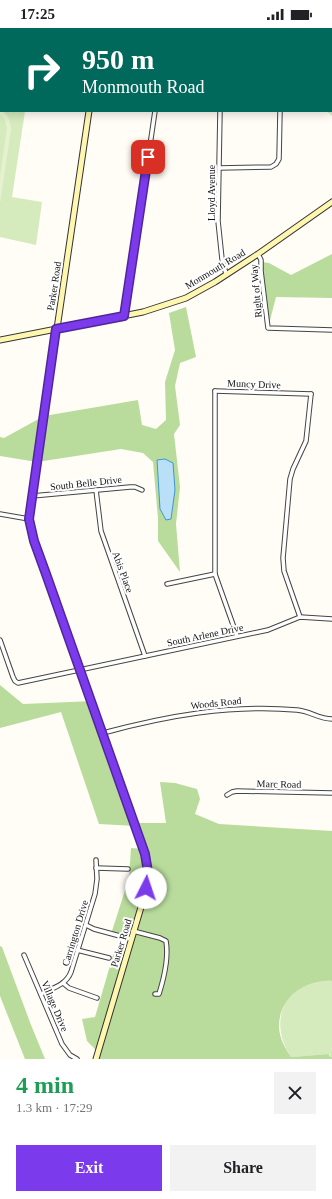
<!DOCTYPE html>
<meta charset="utf-8">
<style>
body{margin:0;font-family:Georgia,serif;background:#f2f2f2;color:#202124;height:100vh;display:flex;flex-direction:column;font-size:15px;white-space:nowrap}
*{box-sizing:border-box;margin:0}
p{font-size:13px;color:#757577}
.icon{flex:none;width:22px;height:22px;fill:none;stroke:currentColor;stroke-width:2;stroke-linecap:round;stroke-linejoin:round}
.map{position:relative;height:1031px;overflow:hidden}
.panel{display:flex;flex-direction:column;background:#fff;flex:1}
.panel>*{flex:none}
.hud{position:absolute;left:0px;top:0px;width:332px;height:84px;box-shadow:0 2px 10px #0003;background:#00695c;color:#fff;overflow:hidden}
.pin{position:absolute;display:grid;place-items:center;width:34px;height:34px;color:#fff;margin:-17px;border-radius:8px;box-shadow:0 2px 6px #0006}
.me{position:absolute;width:44px;margin:-22px;rotate:4deg;stroke-linejoin:round;filter:drop-shadow(0 0 3px #0008)}
.turn{display:flex;align-items:center;gap:14px;height:84px;padding:0 16px;font-size:18px}
.turn .icon{width:52px;height:52px;stroke-width:2.5}
.turn b{display:block;font-size:28px;line-height:34px}
.round{display:grid;place-items:center;flex:none;width:42px;height:42px;border-radius:0px;background:#f2f2f2}
.headline{display:flex;align-items:center;justify-content:space-between;height:68px;padding:0 16px}
h1{font-size:24px;font-weight:600;line-height:30px;color:#1e9e55}
.cta{display:flex;gap:8px;margin-top:auto;padding:8px 16px}
.cta a{flex:1;height:46px;border-radius:0px;background:#7c3aed;color:#fff;font-size:16px;font-weight:600;line-height:46px;text-align:center}
.cta a+a{background:#f2f2f2;color:#202124}
.status{display:flex;justify-content:space-between;align-items:center;height:28px;padding:0 20px;background:#fff;direction:ltr}
.status svg{height:11px;fill:currentColor}
.map>svg:first-child{display:block}
</style>
<div class="status"><b>17:25</b><svg viewBox="0 0 49 12"><path d="M0 12V9h3v3zM5 12V6h3v6zM10 12V3h3v9zM15 12V0h3v12zM26 1h20v11H26zM47 4h2v5h-2z"/></svg></div>
<div class="map">
<svg width="332" height="1031" viewBox="0 0 332 1031">
<rect width="100%" height="100%" fill="#fffdf5"/>
<g fill="#d5ebbd">
<path d="M0,0H52L1,1L0,29Z"/>
<path d="M173,0H277V1Z"/>
<path d="M328,0H332V88L326,83H331V1Z"/>
<path d="M0,53H1V83H25L12,169L42,174L36,217L0,209Z"/>
<path d="M318,953H332V1029H330V1026L291,1029C270,997 280,962 318,953Z"/>
</g>
<g fill="#b9dc9c">
<path d="M332,226V270L276,269L268,300L262,234L269,235L291,247Z"/>
<path d="M186,279L196,329L180,335L175,358L180,397L174,406L180,459L176,496L180,544L158,513V490L153,434L143,425L121,421L37,434L0,428V409L4,410L44,388L138,372L142,397L156,401L166,392L165,354L175,322L169,285Z"/>
<path d="M0,657L23,676L94,673L138,795H166L160,754L175,755L197,761L200,771L195,786L219,796L332,803V953C304,951 278,971 279,1000C280,1011 285,1020 291,1029L329,1026L330,1029H332V1031H97L98,1024L87,1013L82,991L95,989L114,924L127,923L131,912L111,906L129,850L131,820L143,821L136,798L99,796L61,684L0,700Z"/>
<path d="M0,918L2,919L31,997L45,1031H25L0,968Z"/>
</g>
<path fill="#e6f2cf" d="M0,81L1,83C8,85 11,94 11,102L0,175V148L7,100L4,90L0,86Z"/>
<path fill="#b9e0f7" stroke="#3f96cf" d="M165,431L173,435L175,462L171,491L166,492L160,481L157,432Z"/>
<g fill="none" stroke-linecap="round" stroke-linejoin="round">
<defs>
<g id="street">
<path d="M2,0H6"/>
<path d="M220,83L218,193L222,231L226,246"/>
<path d="M219,140L271,139L276,136L279,131L280,83"/>
<path d="M258,226L261,232V243L268,300L332,302"/>
<path d="M125,288L155,83"/>
<path d="M215,363V546L237,608"/>
<path d="M215,363L311,366"/>
<path d="M96,462L101,503L145,628"/>
<path d="M32,468L130,459H135L142,462"/>
<path d="M0,486L29,491"/>
<path d="M167,556L215,546"/>
<path d="M300,589L284,543L283,530L290,451L293,441L306,413L311,366"/>
<path d="M0,612L13,649L15,653L18,655L268,602L300,589L332,591"/>
<path d="M103,705C166,688 231,676 297,682C310,683 319,691 332,691"/>
<path d="M227,767L232,764L237,763L332,765"/>
<path d="M96,840L128,841"/>
<path d="M86,897L94,901L131,911"/>
<path d="M133,903L160,910L166,913C169,930 164,950 159,966H155"/>
<path d="M77,922L109,930"/>
<path d="M24,927L62,1016L70,1027L77,1031"/>
<path d="M63,955L69,960L97,970"/>
<path d="M41,966C53,960 66,957 71,944L95,866L97,851L96,832"/>
</g>
<g id="secondary">
<path d="M101,1L102,0"/>
<path d="M89,83L29,491L34,513L140,812C147,832 149,848 144,869L96,1031"/>
<path d="M0,312L143,284L186,270L215,254L258,226L332,174"/>
</g>
</defs>
<use href="#street" stroke="#444" stroke-width="5.5"/>
<use href="#secondary" stroke="#333" stroke-width="7"/>
<use href="#street" stroke="#fff" stroke-width="3.5"/>
<use href="#secondary" stroke="#fff6b0" stroke-width="5"/>
</g>
<g fill="none" stroke-linecap="round" stroke-linejoin="round">
<defs>
<path id="route" d="M146,860L148,844L145,826L46,546L34,513L29,491L56,301L124,288L148,129"/>
</defs>
<use href="#route" stroke="#51269a" stroke-width="10"/>
<use href="#route" stroke="#7c3aed" stroke-width="7"/>
</g>
<g text-anchor="middle" dominant-baseline="central" stroke-width="4" stroke-linejoin="round" paint-order="stroke">
<g font-size="10" fill="#111" stroke="#fff">
<text transform="translate(211 165) rotate(-90)">Lloyd Avenue</text>
<text transform="translate(215 241) rotate(-31)">Monmouth Road</text>
<text transform="translate(54 258) rotate(-81)">Parker Road</text>
<text transform="translate(256 263) rotate(-95)">Right of Way</text>
<text transform="translate(254 356) rotate(2)">Muncy Drive</text>
<text transform="translate(86 455) rotate(-6)">South Belle Drive</text>
<text transform="translate(123 544) rotate(70)">Abis Place</text>
<text transform="translate(205 607) rotate(-12)">South Arlene Drive</text>
<text transform="translate(216 675) rotate(-6)">Woods Road</text>
<text transform="translate(279 756) rotate(1)">Marc Road</text>
<text transform="translate(75 905) rotate(-73)">Carrington Drive</text>
<text transform="translate(121 915) rotate(-73)">Parker Road</text>
<text transform="translate(55 978) rotate(67)">Village Drive</text>
</g>
</g>
</svg>
<div class="pin" style="left:148px;top:129px;background:#d93025"><svg class="icon" aria-label="arrive" viewBox="0 0 24 24"><path d="M6 21V4h12l-3 4 3 4H6"/></svg></div>
<svg class="me" style="left:146px;top:860px" viewBox="-20 -20 40 40"><circle r="19" fill="#fff"/><path d="M0-13L10 11 0 6-10 11z" fill="#7c3aed"/></svg>
<div class="hud">
<div class="turn"><svg class="icon" aria-label="right" viewBox="0 0 24 24"><path d="M7 20v-9h11M14 6l5 5-5 5"/></svg><div><b>950 m</b>Monmouth Road</div></div>
</div>
</div>
<section class="panel">
<div class="headline"><div><h1>4 min</h1><p>1.3 km · 17:29</p></div><a class="round"><svg class="icon" aria-label="close" viewBox="0 0 24 24"><path d="M6 6l12 12M18 6L6 18"/></svg></a></div>
<div class="cta"><a>Exit</a><a>Share</a></div>
</section>
